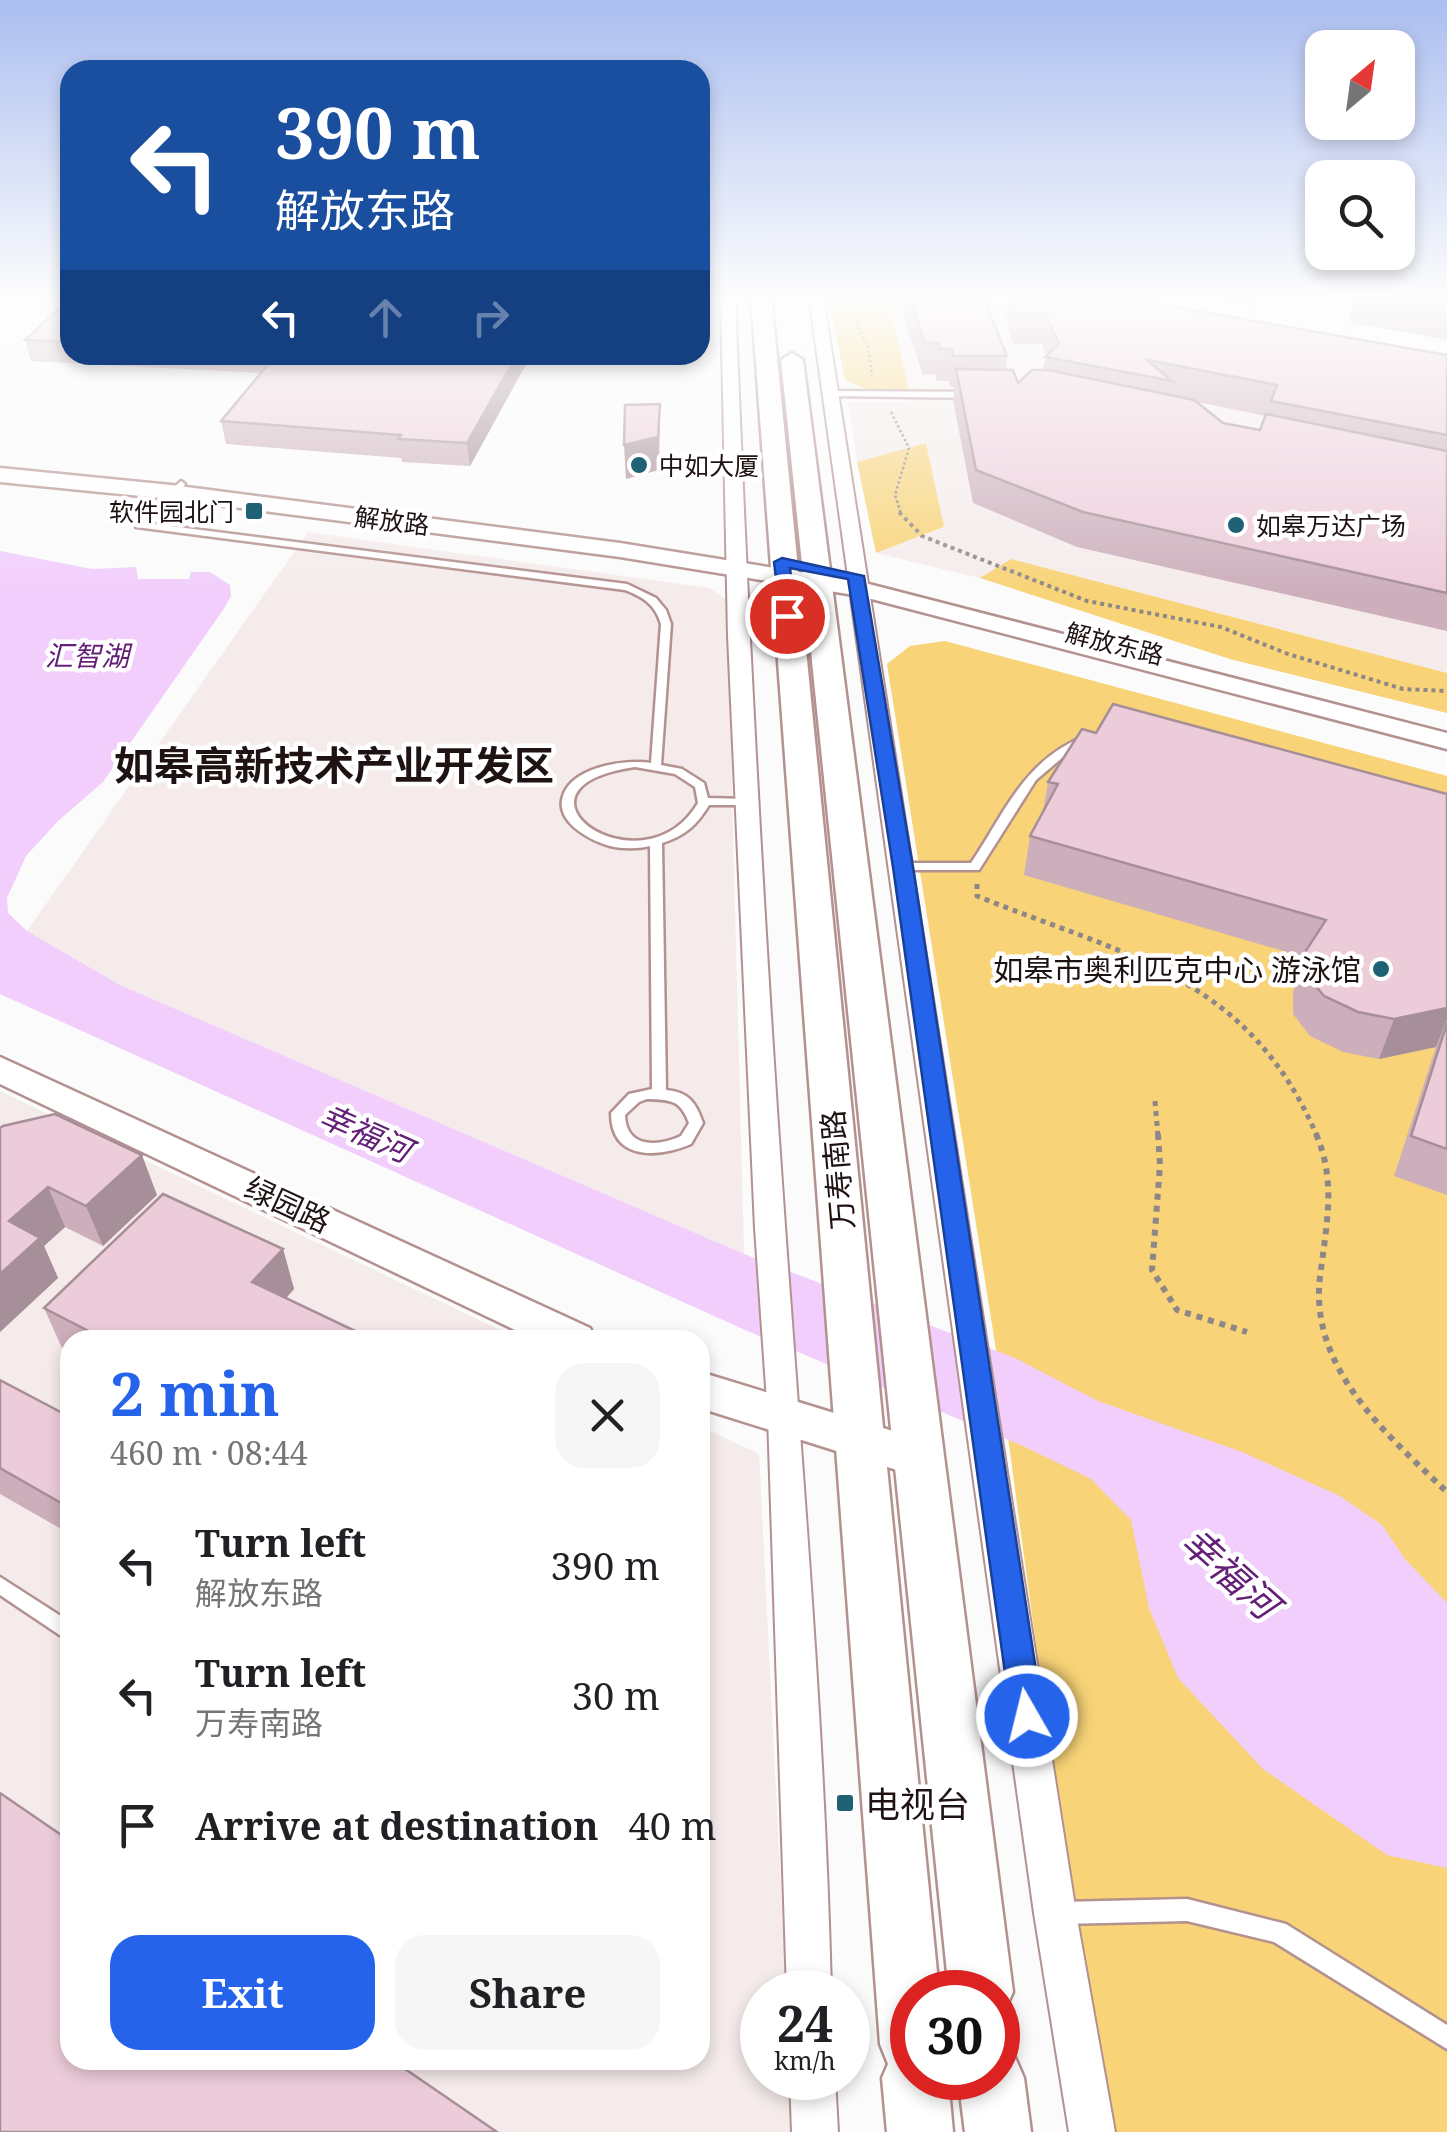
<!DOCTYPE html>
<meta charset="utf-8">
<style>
body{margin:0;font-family:"Noto Serif","Noto Sans SC",serif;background:#f6f6f6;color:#202124;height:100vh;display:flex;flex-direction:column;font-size:38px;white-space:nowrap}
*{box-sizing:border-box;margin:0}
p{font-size:32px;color:#757577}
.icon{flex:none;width:55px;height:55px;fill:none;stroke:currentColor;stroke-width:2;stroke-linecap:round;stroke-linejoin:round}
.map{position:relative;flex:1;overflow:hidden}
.sheet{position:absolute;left:60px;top:1330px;width:650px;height:740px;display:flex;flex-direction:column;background:#fff;border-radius:30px;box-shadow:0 5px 15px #0003}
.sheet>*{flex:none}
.top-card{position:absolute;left:60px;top:60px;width:650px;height:305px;border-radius:30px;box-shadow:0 5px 15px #0003;background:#1a4fa0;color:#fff;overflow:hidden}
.needle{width:65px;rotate:29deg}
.tools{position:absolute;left:1305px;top:30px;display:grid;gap:20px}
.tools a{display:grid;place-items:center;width:110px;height:110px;border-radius:20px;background:#fff;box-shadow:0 5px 15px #0003;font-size:50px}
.speed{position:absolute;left:740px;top:1970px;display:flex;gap:20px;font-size:50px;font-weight:700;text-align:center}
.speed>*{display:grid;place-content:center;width:130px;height:130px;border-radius:50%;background:#fff;box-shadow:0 5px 15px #0003;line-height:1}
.speed small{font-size:25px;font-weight:400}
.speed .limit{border:15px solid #d22;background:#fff;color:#111}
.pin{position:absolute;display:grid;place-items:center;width:85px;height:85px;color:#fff;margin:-42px;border:5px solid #fff;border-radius:50%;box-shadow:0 2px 10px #0007}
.me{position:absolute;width:110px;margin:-55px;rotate:352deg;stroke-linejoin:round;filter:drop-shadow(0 0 8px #0008)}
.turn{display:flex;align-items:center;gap:35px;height:210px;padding:0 50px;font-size:45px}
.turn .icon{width:130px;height:130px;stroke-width:2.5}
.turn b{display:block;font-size:70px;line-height:85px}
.lanes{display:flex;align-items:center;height:95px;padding:0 50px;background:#0003;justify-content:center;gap:50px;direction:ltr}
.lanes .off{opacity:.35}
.round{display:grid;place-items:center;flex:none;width:105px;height:105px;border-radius:30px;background:#f6f6f6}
.overview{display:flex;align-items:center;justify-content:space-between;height:170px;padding:0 50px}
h1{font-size:60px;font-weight:700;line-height:75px;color:#2563eb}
.button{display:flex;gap:20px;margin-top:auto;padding:20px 50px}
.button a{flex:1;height:115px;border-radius:30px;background:#2563eb;color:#fff;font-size:40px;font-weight:700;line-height:115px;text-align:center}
.button a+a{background:#f6f6f6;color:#202124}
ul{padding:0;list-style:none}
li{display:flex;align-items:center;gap:30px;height:130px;padding:0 50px}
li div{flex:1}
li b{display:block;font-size:38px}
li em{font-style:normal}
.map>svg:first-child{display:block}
</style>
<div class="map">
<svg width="1447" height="2132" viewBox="0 0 1447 2132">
<rect width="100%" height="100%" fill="#fbfbfb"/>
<g fill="#f5ebeb">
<path d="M930,296H981L1065,309L1447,382V673L1011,559L980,578L876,553L944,528L926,444L857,462L848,402L912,401L892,314Z"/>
<path d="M308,532L709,588L727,600L744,1254L120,985L27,931Z"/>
<path d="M0,1091L521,1340H70V2060H700V1426L759,1454L786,1992H762V2078H790L792,2132H0Z"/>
</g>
<g fill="#f8d377">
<path d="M828,296H930L924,314L892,315L909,390H868L845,380Z"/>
<path d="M926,443L944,527L876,553L857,462Z"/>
<path d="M1011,559L1447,673V713L1230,659L980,578Z"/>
<path d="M945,641L1447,776V2132H1110L1071,1903L997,1356L887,664L910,646Z"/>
</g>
<path fill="#f1cefc" d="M0,551L92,569L136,567L138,579H189L191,572H210L230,585L231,596L223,610L103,782L58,821L26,856L7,898L8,913L27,931L120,985L744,1254L1015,1358L1098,1401L1242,1452L1340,1496L1382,1525L1405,1559L1447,1603V1868L1387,1855L1263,1769L1178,1678L1149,1608L1131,1520L1091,1479L1025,1447L745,1330L0,994Z"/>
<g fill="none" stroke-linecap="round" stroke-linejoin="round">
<defs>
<g id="service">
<path d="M181,481L185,484L184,486L146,523L627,584L656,598L666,610L671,624L661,765L682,769L704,783L708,798L748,799L754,802L748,805H709C697,825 685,836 662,843L666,1090C689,1092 696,1103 703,1123L691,1144C658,1158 611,1161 611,1113L629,1094L652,1089L650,846C638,849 622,849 610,846C592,841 558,824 562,800C568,767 624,759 651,763L661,624C655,604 643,597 625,590L136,527V523ZM635,767L675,774L695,787L698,803C642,897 490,788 635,767ZM647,1099C670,1100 680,1099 689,1123L681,1136C657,1147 626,1148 625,1115L639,1102Z"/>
<path d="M1088,735L1093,738L1092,740L1069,752L1036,780L979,870H899L897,867L903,863H971C1006,811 1025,758 1088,735Z"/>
<path d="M0,1577L70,1622V1642L0,1595Z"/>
<path d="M1187,1899L1286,1924L1447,2025V2049L1274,1942L1187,1921L1061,1924L1054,1920L1050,1913L1054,1906L1061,1902Z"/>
</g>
<path id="pedestrian" d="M827,391L979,392L985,395L979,398L831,396L825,393Z"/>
<g id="minor">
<path d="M721,296H735C747,606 763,916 785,1226C803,1481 825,1737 831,1992H787L768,1416L755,1228L728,636Z"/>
<path d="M809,296H823L1076,1913L1115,2132H1069L1034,1913Z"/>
<path d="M790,2078H835L838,2132H792Z"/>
</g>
<g id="tertiary">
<path d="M0,468L171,485L620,543L861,582L1447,733V749L860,596L620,557L171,499L0,482Z"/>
<path d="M0,1057L590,1328L596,1340H536L0,1084Z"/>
<path d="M700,1372L919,1439L934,1445L941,1458L934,1471L919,1477L700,1408Z"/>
</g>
<g id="secondary">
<path d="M751,296H771L939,1992H912V2078H948L953,2132H887L882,2078L888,2064L880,2044Z"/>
<path d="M792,353L803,360L1013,1992L1003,2014L998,2017V1992H949L781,360Z"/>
<path d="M998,2048L1014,2055L1024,2078L1031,2132H965L958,2078H998Z"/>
</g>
</defs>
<use href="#service" stroke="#b3918f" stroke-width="5"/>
<use href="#pedestrian" stroke="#b3918f" stroke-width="5"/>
<use href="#minor" stroke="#b3918f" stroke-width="4"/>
<use href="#tertiary" stroke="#b3918f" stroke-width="5"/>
<use href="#secondary" stroke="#b3918f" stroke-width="5"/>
<g stroke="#8e8787" stroke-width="2.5" stroke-dasharray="2.5 2.5" stroke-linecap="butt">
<path d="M857,296L850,311L868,346L872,376"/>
<path d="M891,412L909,448L895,495L901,514"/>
</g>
<path stroke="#8e8787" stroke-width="4" stroke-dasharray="4 4" stroke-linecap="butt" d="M899,512L922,536L1087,601L1221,627L1288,654L1403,689L1447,691"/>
<g stroke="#8e8787" stroke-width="5" stroke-dasharray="5 5" stroke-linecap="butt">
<path d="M977,884V896C1123,955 1248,975 1317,1136"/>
<path d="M1155,1101L1158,1136"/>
</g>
<g stroke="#8e8787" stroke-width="6" stroke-dasharray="6 6" stroke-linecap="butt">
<path d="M1158,1134L1160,1165L1152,1270L1177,1310L1247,1332"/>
<path d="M1316,1134C1337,1182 1326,1227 1320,1277C1309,1368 1387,1435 1447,1492"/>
</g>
<use href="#service" fill="#fff" fill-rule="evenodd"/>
<use href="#pedestrian" fill="#fff" fill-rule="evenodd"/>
<use href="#minor" fill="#fff" fill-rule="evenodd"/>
<use href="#tertiary" fill="#fff" fill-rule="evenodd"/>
<use href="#secondary" fill="#fff" fill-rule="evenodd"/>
</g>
<g fill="#ccafbb" fill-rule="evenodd">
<path d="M905,296H969L1007,356L1006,370L1018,383L1043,370L1046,356L1042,344H1013L1006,321L1009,296H1112L1447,355V631L1077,547L973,503L953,400L954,387H950L949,381H937L935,374L923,375L903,316ZM1198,402L1266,416L1260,430L1223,423Z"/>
<path d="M1199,296H1262L1253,306Z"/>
<path d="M1355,296H1447V340L1349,322Z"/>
<path d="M70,309V355H524L525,366L470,466L402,462L401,458L226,444L221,421L261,373L31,361L25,340Z"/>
<path d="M1096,733L1447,794V1195L1394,1176L1436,1047L1379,1059L1343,1052L1310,1036L1293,1014V992L1304,957L1024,875L1030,836L1043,812L1048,782Z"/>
<path d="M0,1128L157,1195L103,1246L65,1227L44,1246L58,1278L0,1332Z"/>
<path d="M283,1249L294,1289L286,1298L374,1340H70V1352L62,1348L44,1308Z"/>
<path d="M0,1380L70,1417V1534L0,1494Z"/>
</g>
<g fill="#a68f99">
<path d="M517,355H524L525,366L470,466L467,443Z"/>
<path d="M660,404L659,470L626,479L624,445Z"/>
<path d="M1447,1008V1019L1436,1047L1379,1059L1394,1019Z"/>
<path d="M142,1155L157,1195L103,1246L86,1206Z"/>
<path d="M48,1187L65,1227L44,1246L58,1278L0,1332V1274L9,1221Z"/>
<path d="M283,1249L294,1289L265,1322L252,1282Z"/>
</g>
<g fill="#edccda" stroke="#a68f99" stroke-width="2.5">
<path d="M909,296H969L986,305L1007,356H953L952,349H940L938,343H925Z"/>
<path d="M1011,296H1112L1447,355V435L1271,401L1277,385L1147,360L1172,381L1045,357L1059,344L1046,314H1016Z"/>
<path d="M60,308L70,309V342L25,340Z"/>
<path d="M276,355H517L467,443L398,439L401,435L221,421Z"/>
<path d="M956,369L1013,370L1018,383L1032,370H1048L1194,400L1223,423L1260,430L1266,414L1447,451V593L1083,512L976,470Z"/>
<path d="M660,404L658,437L624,445L625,405Z"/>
<path d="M1113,704L1447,794V1008L1394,1019L1358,1012L1324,996L1306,974L1305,952L1326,920L1030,836L1058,784L1048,782L1082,729L1096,733Z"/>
<path d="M1447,1023V1149L1411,1136Z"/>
<path d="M55,1114L142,1155L86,1206L48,1187L9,1221L40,1238L0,1274V1128L3,1126Z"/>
<path d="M163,1194L283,1249L252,1282L374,1340H106L44,1308Z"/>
<path d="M0,1380L70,1417V1508L0,1468Z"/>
<path d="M0,1793L70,1841V2060H392L497,2132H0Z"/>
</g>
<linearGradient id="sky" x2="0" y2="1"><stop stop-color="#abbef0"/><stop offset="0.5" stop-color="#fdfdfd"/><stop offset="1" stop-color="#fdfdfd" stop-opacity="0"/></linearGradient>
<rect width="1447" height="595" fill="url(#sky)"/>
<path fill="#2563eb" stroke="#184099" stroke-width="2.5" d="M782,558L864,576L913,867L1043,1716L1038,1728L1027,1732L1015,1728L1011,1716L893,867L848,579L790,568L795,616L781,619L774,562Z"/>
<g fill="#1f6275" stroke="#fff" stroke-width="4">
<circle cx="639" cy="465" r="10"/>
<rect x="244" y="501" width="20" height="20" rx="5"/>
<circle cx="1236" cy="525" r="10"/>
<circle cx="1381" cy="969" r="10"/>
<rect x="835" y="1793" width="20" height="20" rx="5"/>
</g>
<g text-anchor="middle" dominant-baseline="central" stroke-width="9" stroke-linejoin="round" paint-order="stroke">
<g font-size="25" fill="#1f1212" stroke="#fff" text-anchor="start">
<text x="659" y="465">中如大厦</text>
<text x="234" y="511" text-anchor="end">软件园北门</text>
<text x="1256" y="525">如皋万达广场</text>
</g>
<g font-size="25" fill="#1f1212" stroke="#fff">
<text transform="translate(392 520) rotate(7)">解放路</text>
<text transform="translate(1115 643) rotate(14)">解放东路</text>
</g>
<g font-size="28" font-style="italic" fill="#642077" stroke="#fff">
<text x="87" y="655">汇智湖</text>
</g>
<g font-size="30" fill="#1f1212" stroke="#fff" text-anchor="end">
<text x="1361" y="969">如皋市奥利匹克中心 游泳馆</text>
</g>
<g font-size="30" fill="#1f1212" stroke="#fff">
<text transform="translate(837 1170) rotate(-95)">万寿南路</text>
<text transform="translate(288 1204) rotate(25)">绿园路</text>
</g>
<g font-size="32" font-style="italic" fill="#642077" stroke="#fff">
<text transform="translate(366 1132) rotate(24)">幸福河</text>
</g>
<g font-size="35" fill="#1f1212" stroke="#fff" text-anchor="start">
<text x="865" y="1803">电视台</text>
</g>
<g font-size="38" font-style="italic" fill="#642077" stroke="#fff">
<text transform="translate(1231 1572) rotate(42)">幸福河</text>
</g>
<g font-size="40" font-weight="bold" fill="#1f1212" stroke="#fff">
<text x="334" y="764">如皋高新技术产业开发区</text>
</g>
</g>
</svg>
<div class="tools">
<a><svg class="needle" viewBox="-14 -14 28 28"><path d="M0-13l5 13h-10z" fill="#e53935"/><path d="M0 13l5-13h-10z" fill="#757577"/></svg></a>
<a><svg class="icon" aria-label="search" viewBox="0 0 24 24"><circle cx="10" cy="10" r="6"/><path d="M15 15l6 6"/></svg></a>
</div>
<div class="speed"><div>24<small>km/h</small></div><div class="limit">30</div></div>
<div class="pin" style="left:787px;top:616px;background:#d93025"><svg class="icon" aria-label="arrive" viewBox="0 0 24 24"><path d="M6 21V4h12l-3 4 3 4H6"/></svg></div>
<svg class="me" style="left:1027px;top:1716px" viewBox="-20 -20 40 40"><circle r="17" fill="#2563eb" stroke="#fff" stroke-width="3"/><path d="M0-11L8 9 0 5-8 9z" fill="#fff"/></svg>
<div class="top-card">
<div class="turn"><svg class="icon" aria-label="left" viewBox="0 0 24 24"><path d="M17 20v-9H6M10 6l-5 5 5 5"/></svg><div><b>390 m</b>解放东路</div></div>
<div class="lanes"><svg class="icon" aria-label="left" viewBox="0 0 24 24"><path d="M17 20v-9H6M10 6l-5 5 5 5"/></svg><svg class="icon off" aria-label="ahead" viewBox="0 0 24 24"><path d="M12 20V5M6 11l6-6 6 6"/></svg><svg class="icon off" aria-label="right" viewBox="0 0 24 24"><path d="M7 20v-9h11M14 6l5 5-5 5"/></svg></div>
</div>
<section class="sheet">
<div class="overview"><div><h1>2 min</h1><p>460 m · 08:44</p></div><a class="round"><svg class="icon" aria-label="close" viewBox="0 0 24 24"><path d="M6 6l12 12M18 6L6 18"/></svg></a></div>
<ul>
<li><svg class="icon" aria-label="left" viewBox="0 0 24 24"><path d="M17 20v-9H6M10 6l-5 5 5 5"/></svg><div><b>Turn left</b><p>解放东路</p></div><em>390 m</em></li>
<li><svg class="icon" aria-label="left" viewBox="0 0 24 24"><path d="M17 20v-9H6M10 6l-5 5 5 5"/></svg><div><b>Turn left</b><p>万寿南路</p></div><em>30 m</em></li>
<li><svg class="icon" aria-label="arrive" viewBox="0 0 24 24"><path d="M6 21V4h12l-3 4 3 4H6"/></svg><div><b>Arrive at destination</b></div><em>40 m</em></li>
</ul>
<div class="button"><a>Exit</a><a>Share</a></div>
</section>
</div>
